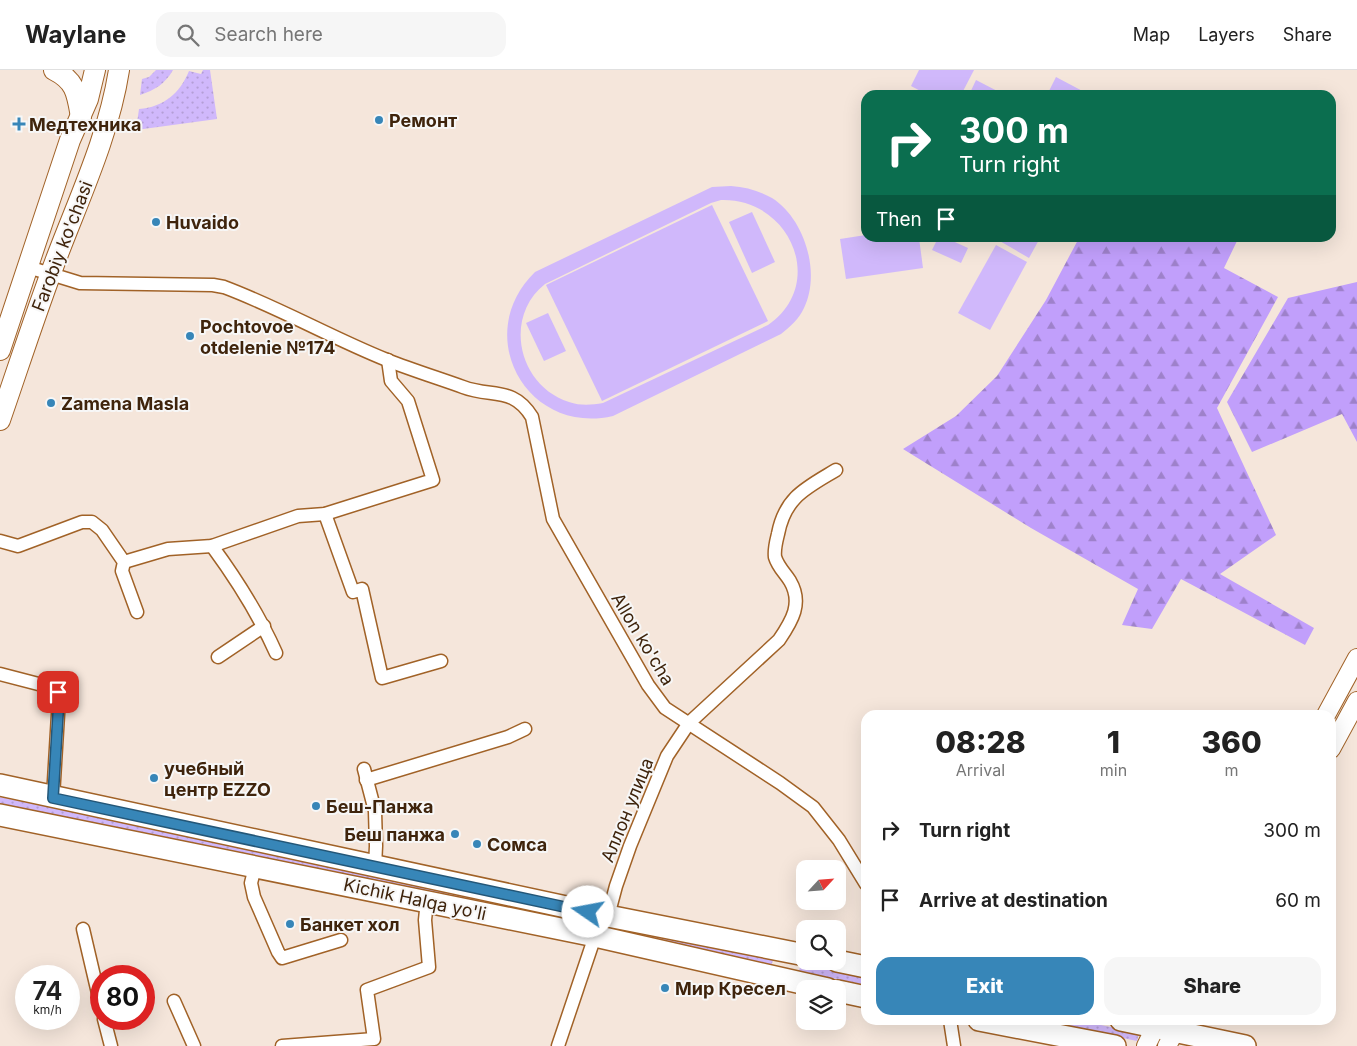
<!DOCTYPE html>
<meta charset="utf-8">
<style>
body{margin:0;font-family:Inter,sans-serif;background:#f6f6f6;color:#222;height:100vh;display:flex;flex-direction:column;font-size:19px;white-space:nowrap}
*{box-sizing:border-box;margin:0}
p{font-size:16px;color:#767676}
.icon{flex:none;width:28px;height:28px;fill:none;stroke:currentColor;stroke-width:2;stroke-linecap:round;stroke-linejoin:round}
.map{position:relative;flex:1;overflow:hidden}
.sheet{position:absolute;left:861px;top:640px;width:475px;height:315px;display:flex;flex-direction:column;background:#fff;border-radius:15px;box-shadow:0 5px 20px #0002}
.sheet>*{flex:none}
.guide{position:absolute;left:861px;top:20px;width:475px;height:152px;border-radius:15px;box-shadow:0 5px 20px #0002;background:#0b6e4f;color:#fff;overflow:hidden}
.needle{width:32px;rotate:64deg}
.tools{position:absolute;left:796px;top:790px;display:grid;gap:10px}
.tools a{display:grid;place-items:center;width:50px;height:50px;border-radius:10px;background:#fff;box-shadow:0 5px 20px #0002;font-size:25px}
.speed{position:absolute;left:15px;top:895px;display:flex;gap:10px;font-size:25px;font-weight:700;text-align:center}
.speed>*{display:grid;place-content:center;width:65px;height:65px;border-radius:50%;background:#fff;box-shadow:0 5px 20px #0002;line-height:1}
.speed small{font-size:12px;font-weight:400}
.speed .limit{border:8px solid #d22;background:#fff;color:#111}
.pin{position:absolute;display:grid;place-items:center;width:42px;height:42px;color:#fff;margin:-21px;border-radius:10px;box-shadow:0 2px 8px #0006}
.me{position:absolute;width:55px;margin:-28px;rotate:282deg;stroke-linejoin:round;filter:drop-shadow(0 0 4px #0008)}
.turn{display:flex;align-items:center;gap:18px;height:105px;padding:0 15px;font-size:22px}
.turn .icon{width:65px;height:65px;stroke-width:2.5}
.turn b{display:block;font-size:35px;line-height:42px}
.then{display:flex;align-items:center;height:48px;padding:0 15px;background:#0003;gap:10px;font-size:19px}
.eta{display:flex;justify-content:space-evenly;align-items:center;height:85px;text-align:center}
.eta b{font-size:30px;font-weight:800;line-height:35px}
.action{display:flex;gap:10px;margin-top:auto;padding:10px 15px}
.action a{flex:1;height:58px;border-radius:15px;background:#3786b8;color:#fff;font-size:20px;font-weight:800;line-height:58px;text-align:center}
.action a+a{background:#f6f6f6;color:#222}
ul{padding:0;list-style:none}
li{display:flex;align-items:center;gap:15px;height:70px;padding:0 15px}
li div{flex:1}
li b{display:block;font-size:19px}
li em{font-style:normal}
header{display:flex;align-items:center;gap:30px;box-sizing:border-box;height:70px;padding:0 25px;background:#fff;border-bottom:1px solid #e0e0e0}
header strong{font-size:24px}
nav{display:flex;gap:28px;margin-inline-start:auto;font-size:18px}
.search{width:350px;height:45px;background:#f6f6f6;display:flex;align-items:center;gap:12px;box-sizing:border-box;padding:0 18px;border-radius:15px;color:#767676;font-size:19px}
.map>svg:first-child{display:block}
</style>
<header>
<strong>Waylane</strong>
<div class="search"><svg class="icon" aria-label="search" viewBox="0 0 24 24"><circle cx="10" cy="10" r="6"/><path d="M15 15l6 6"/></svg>Search here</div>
<nav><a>Map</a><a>Layers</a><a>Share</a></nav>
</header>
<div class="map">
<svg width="1357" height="976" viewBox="0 0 1357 976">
<defs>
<pattern id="grass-dots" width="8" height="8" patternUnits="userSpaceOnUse" patternTransform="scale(1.25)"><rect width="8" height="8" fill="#d0b8fb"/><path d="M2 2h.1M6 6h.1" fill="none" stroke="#b49ed6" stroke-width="1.8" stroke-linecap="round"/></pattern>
<pattern id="forest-firs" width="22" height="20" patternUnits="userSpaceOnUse" patternTransform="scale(1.25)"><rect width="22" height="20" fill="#c19ffb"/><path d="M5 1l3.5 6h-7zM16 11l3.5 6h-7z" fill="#9e81ca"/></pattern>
</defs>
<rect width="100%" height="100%" fill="#f5e6db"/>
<g fill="url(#grass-dots)">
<path d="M156,0H173C165,14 155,20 140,25L142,9L149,7Z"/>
<path d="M203,0H210L217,49L136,60L139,39C164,37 180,23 189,1L201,4Z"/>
<path d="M0,727L773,890L771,897L0,735Z"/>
<path d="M801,893L866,906V915L799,901Z"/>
<path d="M1036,950H1077L1139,963L1137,971Z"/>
</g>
<g fill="url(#forest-firs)">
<path d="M1079,168H1231L1237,171L1224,198L1278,227L1217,338L1276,465L1220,504L1314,558L1305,575L1181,509L1152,559L1122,555L1138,519L1031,458L903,379L956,346L997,306L1046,230Z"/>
<path d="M1357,212V372L1342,344L1252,382L1227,332L1288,228Z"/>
</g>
<g fill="#d0b8fb" fill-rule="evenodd">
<path d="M919,0H974L961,25H928L911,16Z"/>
<path d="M1056,7L1090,25H1047Z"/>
<path d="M976,10L1005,25H969Z"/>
<path d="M731,116C746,117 759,121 772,128C805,149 821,203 804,238C799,249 790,257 781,264L613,346C526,366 471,264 535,202L712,117ZM721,130C791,128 827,215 768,255L603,333C591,335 581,336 569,332C518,316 503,247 545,214L711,133Z"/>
<path d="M712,135L768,251L602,331L546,215Z"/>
<path d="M752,142L775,192L752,203L729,152Z"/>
<path d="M866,165V168H919L923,198L846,209L840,169Z"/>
<path d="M938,168H946L968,178L961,193L932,180Z"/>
<path d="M1000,168H1040L1029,188L998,170Z"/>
<path d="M996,175L1027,192L990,260L958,243Z"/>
<path d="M548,243L566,281L544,291L526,253Z"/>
</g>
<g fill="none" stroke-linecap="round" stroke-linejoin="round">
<defs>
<g id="minor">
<path d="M28,197L80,213L213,215L224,217C280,238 332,268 387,290C412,300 438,308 463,317C492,328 513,316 532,347L553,449L648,615L665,638L780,713L813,737L839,770L866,814"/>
<path d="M325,444L353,522L362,519L382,608L441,591"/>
<path d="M0,471L18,476L82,452H92L102,460L124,492L122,501L137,542"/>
<path d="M212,476C237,510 259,545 276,583"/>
<path d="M124,492L168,479L212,476L298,446L325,444L433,410L408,331L391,311L388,290"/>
<path d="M218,587L264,556"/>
<path d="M0,604L50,617L58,622L59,628L53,727"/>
<path d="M364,699L375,741L376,776L375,796"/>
<path d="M366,710L508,667L525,659"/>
<path d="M255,797L251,813L254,827L278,882L282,888L341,870"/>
<path d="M608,846L616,816L630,776L667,686L689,653L779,570C792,551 803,533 790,511C785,503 778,497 775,487C774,479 776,472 778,464C785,427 806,418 836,400"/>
<path d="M83,859L101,936"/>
<path d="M174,931L194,976"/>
<path d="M104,949L111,976"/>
<path d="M950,950L954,976"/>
<path d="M282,976L374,969L367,920L429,897L425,850L427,831"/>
<path d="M558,976L595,866"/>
</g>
<g id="secondary">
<path d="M1326,645L1357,588"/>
<path d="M1331,679L1357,631"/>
<path d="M1146,976L1159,950"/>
<path d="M1167,976L1181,950"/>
</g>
<g id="primary">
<path d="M54,0C76,11 77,24 81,47"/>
<path d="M0,280L70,70L88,29L95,0"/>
<path d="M0,350C19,295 37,239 58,184C81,124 109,64 119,0"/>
</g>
<g id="trunk">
<path d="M0,715L608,846L805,885"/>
<path d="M0,745L595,866L828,919"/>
<path d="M837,891L866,897"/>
<path d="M838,921L866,927"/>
<path d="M979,950L1115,976"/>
<path d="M1121,950L1245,976"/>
</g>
</defs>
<use href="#minor" stroke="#a16227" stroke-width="15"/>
<use href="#secondary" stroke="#a16227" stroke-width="20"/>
<use href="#primary" stroke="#a16227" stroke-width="22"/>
<use href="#trunk" stroke="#a16227" stroke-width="24"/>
<use href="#minor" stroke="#fff" stroke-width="12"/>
<use href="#secondary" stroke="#fff" stroke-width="18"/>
<use href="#primary" stroke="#fff" stroke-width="20"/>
<use href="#trunk" stroke="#fff" stroke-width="21"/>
</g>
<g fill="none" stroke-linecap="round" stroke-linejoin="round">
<defs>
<path id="route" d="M58,622L59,628L53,728L588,842"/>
</defs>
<use href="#route" stroke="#245778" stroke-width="12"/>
<use href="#route" stroke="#3786b8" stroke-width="9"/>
</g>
<g fill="#3786b8" stroke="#f7f7f7" stroke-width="2">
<circle cx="379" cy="50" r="5"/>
<path d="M16.5 46.5h5v5h5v5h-5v5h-5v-5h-5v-5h5z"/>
<circle cx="156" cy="152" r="5"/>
<circle cx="190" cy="266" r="5"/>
<circle cx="51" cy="333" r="5"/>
<circle cx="154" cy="708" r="5"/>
<circle cx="316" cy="736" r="5"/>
<circle cx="455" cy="764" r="5"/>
<circle cx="477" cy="774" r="5"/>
<circle cx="290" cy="854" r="5"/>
<circle cx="665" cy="918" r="5"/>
</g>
<g text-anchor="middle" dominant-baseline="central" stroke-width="4" stroke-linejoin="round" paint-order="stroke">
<g font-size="18" font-weight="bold" fill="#3f240c" stroke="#f7f7f7" text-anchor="start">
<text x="389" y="50">Ремонт</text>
<text x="29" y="54">Медтехника</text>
<text x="166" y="152">Huvaido</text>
<text x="200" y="256">Pochtovoe<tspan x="200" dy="21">otdelenie №174</tspan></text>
<text x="61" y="333">Zamena Masla</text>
<text x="164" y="698">учебный<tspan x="164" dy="21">центр ЕZZO</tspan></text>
<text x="326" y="736">Беш-Панжа</text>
<text x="445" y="764" text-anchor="end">Беш панжа</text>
<text x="487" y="774">Сомса</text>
<text x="300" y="854">Банкет хол</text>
<text x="675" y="918">Мир Кресел</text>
</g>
<g font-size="18" fill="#3f240c" stroke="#f7f7f7">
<text transform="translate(62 176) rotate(-69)">Farobiy ko'chasi</text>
<text transform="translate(643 569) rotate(59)">Allon ko'cha</text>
<text transform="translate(627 740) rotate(-68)">Аллон улица</text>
<text transform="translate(415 829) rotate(12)">Kichik Halqa yo'li</text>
</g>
</g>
</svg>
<div class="tools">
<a><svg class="needle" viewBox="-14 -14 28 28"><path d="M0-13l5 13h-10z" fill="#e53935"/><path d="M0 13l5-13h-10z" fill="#767676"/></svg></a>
<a><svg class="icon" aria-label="search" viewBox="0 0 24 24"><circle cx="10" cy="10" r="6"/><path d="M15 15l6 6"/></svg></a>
<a><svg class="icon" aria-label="layers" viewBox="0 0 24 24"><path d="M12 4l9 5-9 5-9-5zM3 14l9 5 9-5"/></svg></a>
</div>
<div class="speed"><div>74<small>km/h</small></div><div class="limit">80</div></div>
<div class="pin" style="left:58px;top:622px;background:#d93025"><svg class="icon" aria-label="arrive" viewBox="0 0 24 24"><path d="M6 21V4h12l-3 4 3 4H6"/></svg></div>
<svg class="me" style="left:588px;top:842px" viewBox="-20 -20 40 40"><circle r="19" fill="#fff"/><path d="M0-13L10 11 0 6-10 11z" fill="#3786b8"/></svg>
<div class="guide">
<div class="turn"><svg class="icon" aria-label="right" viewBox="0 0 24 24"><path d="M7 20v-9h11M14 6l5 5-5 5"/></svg><div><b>300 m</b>Turn right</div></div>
<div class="then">Then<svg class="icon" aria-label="arrive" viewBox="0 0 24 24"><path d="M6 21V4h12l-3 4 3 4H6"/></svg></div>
</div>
<section class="sheet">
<div class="eta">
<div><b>08:28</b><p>Arrival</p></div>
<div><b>1</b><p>min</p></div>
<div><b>360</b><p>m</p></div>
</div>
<ul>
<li><svg class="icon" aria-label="right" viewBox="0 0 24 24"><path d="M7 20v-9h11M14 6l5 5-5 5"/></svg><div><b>Turn right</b></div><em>300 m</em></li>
<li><svg class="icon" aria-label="arrive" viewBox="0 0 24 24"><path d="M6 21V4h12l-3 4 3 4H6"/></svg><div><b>Arrive at destination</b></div><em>60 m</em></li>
</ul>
<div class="action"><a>Exit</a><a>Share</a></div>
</section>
</div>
